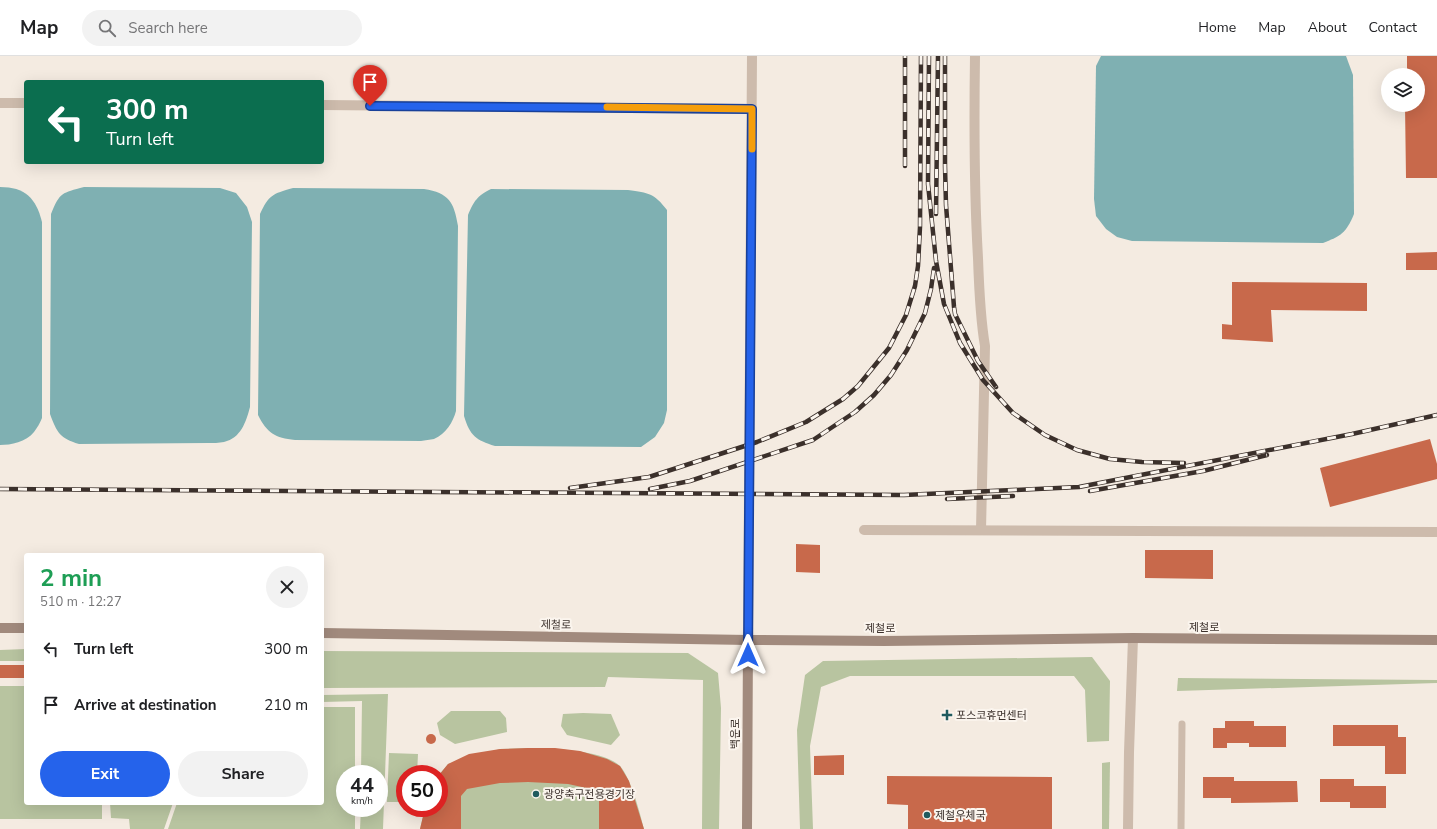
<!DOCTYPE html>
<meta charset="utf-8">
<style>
body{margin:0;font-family:"Nunito Sans","Noto Sans KR",sans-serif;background:#f2f2f2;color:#202124;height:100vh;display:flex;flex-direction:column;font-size:15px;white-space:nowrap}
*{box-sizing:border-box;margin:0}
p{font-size:13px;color:#757577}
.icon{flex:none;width:22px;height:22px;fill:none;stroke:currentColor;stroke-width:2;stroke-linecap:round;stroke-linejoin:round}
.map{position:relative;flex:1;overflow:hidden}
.panel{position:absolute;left:24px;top:497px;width:300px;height:252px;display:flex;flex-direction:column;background:#fff;border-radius:4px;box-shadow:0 4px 16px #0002}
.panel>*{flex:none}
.banner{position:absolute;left:24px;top:24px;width:300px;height:84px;border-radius:4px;box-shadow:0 4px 16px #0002;background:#0b6e4f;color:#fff;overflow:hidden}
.tools{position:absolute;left:1381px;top:12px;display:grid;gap:8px}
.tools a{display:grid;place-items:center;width:44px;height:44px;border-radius:50%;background:#fff;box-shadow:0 4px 16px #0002;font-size:20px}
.speed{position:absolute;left:336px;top:709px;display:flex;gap:8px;font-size:20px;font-weight:700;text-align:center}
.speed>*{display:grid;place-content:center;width:52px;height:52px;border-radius:50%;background:#fff;box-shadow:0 4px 16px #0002;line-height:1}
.speed small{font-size:10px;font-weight:400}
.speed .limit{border:6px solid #d22;background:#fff;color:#111}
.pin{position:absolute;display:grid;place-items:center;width:34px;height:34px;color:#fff;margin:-41px -17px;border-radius:50% 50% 50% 0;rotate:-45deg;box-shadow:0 0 4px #0007}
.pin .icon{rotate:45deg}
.me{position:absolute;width:44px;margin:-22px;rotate:0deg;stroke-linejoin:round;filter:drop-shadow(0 0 3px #0008)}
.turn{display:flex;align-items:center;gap:14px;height:84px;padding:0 16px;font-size:18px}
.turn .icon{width:52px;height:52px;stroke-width:2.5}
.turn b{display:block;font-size:28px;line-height:34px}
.round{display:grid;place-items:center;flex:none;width:42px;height:42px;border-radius:21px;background:#f2f2f2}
.headline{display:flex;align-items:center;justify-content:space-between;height:68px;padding:0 16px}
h1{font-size:24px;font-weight:700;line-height:30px;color:#1e9e55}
.primary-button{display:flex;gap:8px;margin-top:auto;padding:8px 16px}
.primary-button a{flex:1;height:46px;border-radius:24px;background:#2563eb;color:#fff;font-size:16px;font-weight:700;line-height:46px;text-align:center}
.primary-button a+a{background:#f2f2f2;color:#202124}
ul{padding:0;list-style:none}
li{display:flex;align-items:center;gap:12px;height:56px;padding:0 16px}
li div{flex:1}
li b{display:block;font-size:15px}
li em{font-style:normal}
header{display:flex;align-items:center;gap:24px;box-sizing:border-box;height:56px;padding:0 20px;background:#fff;border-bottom:1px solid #e0e0e0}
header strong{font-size:19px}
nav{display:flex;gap:22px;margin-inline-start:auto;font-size:14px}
.search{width:280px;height:36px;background:#f2f2f2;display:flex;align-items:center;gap:10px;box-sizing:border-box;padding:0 14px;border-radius:22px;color:#757577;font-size:15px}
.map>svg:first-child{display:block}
</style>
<header>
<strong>Map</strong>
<div class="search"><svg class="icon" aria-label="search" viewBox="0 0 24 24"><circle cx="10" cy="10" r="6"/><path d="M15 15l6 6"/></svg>Search here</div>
<nav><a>Home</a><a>Map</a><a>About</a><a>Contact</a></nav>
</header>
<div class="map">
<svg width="1437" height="773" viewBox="0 0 1437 773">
<rect width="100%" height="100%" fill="#f4ebe1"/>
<g fill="#b8c4a0">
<path d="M26,593V605H0V594Z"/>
<path d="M322,595L688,597L718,617L721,652L719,773H702L703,624L608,621L605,631L322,632Z"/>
<path d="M1092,601L1110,625L1109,685L1087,686L1085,634L1074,620H850L821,631L810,690L813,773H800L797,674L805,619L823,605Z"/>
<path d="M1178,622L1437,624V627L1177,635Z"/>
<path d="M0,630H26V747H102V763H0Z"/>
<path d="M388,638L383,773H360L361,752H379V718H361L362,645L322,646V639Z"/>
<path d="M322,651H355V718H345V752H355V773H168L177,747H322Z"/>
<path d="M451,655H500L506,662L507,676L455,688L440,679L437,667Z"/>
<path d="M583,657L611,658L620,679L611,689L567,679L561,670L563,658Z"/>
<path d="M528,692C550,692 604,694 620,710C631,722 640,757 644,773H420L425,752H439V719L448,708L500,693Z"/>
<path d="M389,697L418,698L417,718H405V746H387Z"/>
<path d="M1110,706L1109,773H1102V707Z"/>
<path d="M110,747H173L164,773H130L129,763L111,762Z"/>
</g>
<g fill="#7fb0b2">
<path d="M1101,0H1346L1353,19L1354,158C1346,177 1341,180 1323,187L1132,185L1117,181L1106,173L1096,160L1094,143L1096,10Z"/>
<path d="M0,131C25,131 36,142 42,166V362C40,367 37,372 34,376C26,386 11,389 0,389Z"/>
<path d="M84,131L220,132L236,137L247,151L252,166L250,351C246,366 241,382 224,386C219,387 213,387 208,387L79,388C60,382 57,377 50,358L51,158C60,136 62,137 84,131Z"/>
<path d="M293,132L424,133C449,137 454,146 458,170L456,355C453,366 446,378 434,383C430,384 425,384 421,385L295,384C275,382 267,377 258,359L260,158C269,139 272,138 293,132Z"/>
<path d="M491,133L628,134C649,137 654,137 667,154V354L664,367L655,381L641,391L495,390C476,384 470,380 464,360L468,159C474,145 477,140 491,133Z"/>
</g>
<g fill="#c8694b">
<path d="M1407,0H1437V122H1406L1405,49H1418V19H1407Z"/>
<path d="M1437,196V214H1406V197Z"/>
<path d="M1232,226L1367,227V255L1271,254L1273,286L1222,283V268L1232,269Z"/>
<path d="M1430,383L1437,408V423L1330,451L1320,412Z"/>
<path d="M796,488L820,489V517L796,516Z"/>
<path d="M1145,494H1213V523L1145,522Z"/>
<rect x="0" y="609" width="26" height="13"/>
<path d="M1225,665H1254V670H1286V691H1249V687H1227V692H1213V672H1225Z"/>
<path d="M1333,669H1398V681H1406V718H1385V690H1333Z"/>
<circle cx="431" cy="683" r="5"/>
<path d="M528,692H555L580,695L607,703L620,710L629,725L644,773H599V740L596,734L568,728L528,726L500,727L467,733L461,740V773H420L425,752H439V719L448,708L469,698L500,693Z"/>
<path d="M844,699V719H814V700Z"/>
<path d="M887,720L1052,721V773H908V749L887,748Z"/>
<path d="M1203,721H1234V725H1297L1298,746L1231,747V742H1203Z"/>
<path d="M1320,723H1354V730H1386V752H1350V746H1320Z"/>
</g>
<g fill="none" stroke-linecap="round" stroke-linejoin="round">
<path stroke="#cdbbac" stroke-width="7" d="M1181,773L1182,668"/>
<g stroke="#cdbbac" stroke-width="10">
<path d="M975,0C974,67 974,134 978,202C979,231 980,261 985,290L981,474"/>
<path d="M864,474L1437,476"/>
<path d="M1128,773L1129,696L1133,582"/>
</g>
<g stroke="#cdbbac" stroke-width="10">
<path d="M0,47H26"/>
<path d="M322,49L752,53"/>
<path d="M748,584L752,0"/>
</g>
<g stroke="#a18a7d" stroke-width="10">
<path d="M0,572H26"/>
<path d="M322,577L748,584L884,585L1133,582L1437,584"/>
<path d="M747,773L748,584"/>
</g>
<defs>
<g id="rail">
<path d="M929,0L928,128L936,205L944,248L960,287L983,324L1013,357L1045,379L1077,394L1110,403L1142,406L1184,407"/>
<path d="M945,0V110L946,149L954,251L955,258L978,305L996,331"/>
<path d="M905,110V0"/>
<path d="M936,158L938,0"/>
<path d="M570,432L649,421L757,386L806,366L843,343L858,330L889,292L906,259L915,230L918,210L920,171L921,0"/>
<path d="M0,433L904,439L1079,431L1352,378L1437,359"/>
<path d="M650,433L690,425L813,384L855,356L874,339L891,319L907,294L925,257L931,233L934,212"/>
<path d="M1090,435L1203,415L1267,399"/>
<path d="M947,443L1013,440"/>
</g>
</defs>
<use href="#rail" stroke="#3b302b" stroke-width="4.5"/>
<use href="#rail" stroke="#fbf5ee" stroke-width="3" stroke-dasharray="9" stroke-linecap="butt"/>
</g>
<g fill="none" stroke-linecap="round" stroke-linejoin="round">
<defs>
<path id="route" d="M370,50L752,53L748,599"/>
</defs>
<use href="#route" stroke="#184099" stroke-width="10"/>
<use href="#route" stroke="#2563eb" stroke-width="7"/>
<path stroke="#f59e0b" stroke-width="7" d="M607,51L752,53V93"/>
</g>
<g fill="#1f5a5e" stroke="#fbf5ee" stroke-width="1.5">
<path d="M945 653h4v4h4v4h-4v4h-4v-4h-4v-4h4z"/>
<circle cx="536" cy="738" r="4"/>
<circle cx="927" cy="759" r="4"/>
</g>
<g text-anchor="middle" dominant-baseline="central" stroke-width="4" stroke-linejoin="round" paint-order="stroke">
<g font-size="11" fill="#3b302b" stroke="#fbf5ee">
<text transform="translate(556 569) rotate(1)">제철로</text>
<text x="1204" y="571">제철로</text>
<text x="880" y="572">제철로</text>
<text transform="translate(735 678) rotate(-90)">백운로</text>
</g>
<g font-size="11" fill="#3b302b" stroke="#fbf5ee" text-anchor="start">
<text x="956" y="659">포스코휴먼센터</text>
<text x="544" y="738">광양축구전용경기장</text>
<text x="935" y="759">제철우체국</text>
</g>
</g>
</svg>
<div class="tools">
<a><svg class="icon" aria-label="layers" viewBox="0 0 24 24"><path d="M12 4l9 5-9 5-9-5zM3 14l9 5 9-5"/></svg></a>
</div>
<div class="speed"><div>44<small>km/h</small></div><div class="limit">50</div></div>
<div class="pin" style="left:370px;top:50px;background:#d93025"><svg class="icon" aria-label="arrive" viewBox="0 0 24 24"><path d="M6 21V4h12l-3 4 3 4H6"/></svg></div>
<svg class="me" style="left:748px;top:599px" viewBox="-20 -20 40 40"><path d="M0-17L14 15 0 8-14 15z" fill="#2563eb" stroke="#fff" stroke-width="4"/></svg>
<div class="banner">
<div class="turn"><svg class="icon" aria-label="left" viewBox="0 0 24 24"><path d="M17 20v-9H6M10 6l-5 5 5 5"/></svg><div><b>300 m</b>Turn left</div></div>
</div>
<section class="panel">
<div class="headline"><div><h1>2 min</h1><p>510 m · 12:27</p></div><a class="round"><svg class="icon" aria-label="close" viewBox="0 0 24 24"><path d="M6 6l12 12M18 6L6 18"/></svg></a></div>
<ul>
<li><svg class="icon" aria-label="left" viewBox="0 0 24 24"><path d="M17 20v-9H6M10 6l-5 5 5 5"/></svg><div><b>Turn left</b></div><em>300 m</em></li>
<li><svg class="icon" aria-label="arrive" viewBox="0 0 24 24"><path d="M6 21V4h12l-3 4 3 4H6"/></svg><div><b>Arrive at destination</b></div><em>210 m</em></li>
</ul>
<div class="primary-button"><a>Exit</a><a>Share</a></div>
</section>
</div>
